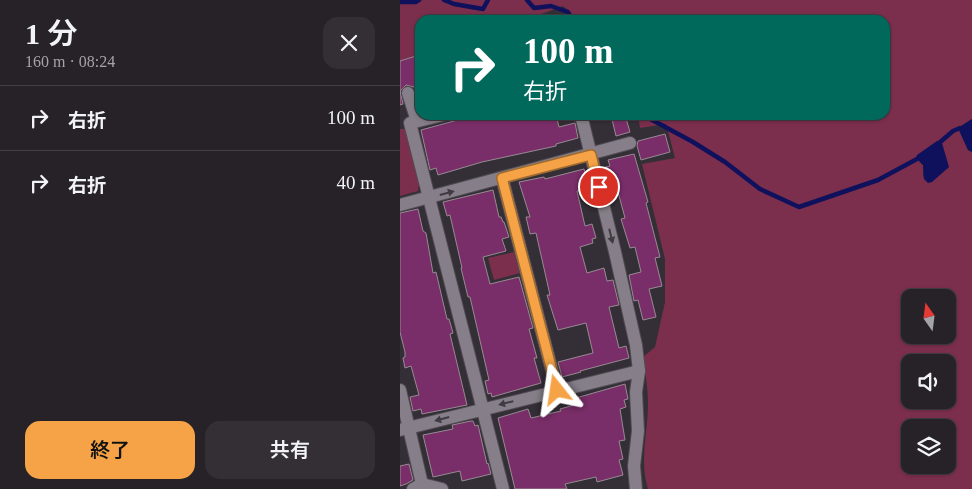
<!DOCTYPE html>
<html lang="ja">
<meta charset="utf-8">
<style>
body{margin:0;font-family:"Times New Roman","Noto Sans JP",serif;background:#332f34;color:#f1f3f6;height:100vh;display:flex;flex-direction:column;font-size:19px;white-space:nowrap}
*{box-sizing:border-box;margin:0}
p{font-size:16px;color:#a4a4a8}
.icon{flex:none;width:28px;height:28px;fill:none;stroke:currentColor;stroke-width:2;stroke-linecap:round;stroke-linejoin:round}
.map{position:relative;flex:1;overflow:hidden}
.side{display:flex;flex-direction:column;background:#272228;width:400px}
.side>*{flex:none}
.top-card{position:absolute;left:15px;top:15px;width:475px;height:105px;border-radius:15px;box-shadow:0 1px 4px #0004,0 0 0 1px #433f45;background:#00695c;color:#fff;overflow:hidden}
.needle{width:32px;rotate:346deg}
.buttons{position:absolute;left:501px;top:289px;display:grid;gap:10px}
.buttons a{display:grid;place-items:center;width:55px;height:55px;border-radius:10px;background:#272228;box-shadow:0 1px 4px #0004,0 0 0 1px #433f45;font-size:25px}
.pin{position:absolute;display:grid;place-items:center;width:42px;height:42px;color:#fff;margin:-21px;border:2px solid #fff;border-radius:50%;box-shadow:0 1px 5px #0007}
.me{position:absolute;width:55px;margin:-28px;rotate:345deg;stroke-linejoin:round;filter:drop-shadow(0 0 4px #0008)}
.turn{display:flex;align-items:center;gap:18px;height:105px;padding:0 25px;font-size:22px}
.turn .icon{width:65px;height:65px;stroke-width:2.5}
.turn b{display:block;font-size:35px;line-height:42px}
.round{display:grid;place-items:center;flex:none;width:52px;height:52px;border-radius:15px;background:#332f34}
.headline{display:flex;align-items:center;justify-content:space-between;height:85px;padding:0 25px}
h1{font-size:30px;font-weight:600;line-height:38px}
.cta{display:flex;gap:10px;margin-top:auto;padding:10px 25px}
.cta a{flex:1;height:58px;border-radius:15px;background:#f5a346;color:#111;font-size:20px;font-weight:600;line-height:58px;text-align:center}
.cta a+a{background:#332f34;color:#f1f3f6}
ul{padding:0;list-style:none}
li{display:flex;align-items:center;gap:15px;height:65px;padding:0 25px;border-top:1px solid #433f45}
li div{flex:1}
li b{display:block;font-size:19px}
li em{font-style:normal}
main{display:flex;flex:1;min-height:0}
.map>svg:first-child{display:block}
</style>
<main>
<section class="side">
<div class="headline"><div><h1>1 分</h1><p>160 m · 08:24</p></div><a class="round"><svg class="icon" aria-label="close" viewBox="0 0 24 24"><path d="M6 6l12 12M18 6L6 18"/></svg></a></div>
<ul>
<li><svg class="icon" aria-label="right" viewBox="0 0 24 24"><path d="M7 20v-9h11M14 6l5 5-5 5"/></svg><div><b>右折</b></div><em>100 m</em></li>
<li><svg class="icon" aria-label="right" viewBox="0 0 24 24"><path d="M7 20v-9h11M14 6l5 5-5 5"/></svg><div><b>右折</b></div><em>40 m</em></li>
</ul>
<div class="cta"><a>終了</a><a>共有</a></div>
</section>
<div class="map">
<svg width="572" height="489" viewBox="0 0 572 489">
<rect width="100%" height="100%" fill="#342e36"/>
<g fill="#7b2f4c" fill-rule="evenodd">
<path d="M0,0H572V119L558,128L568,150L572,152V489H248C239,460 248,433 248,403C248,388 245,372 243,357L255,347L265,302V259L242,164L275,158L266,124L240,128L238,115H485V20H180L163,6L125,20H20V55L0,61ZM519,162L549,168L523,177V165ZM510,298H548V335H510ZM510,362H548V400H510ZM510,428H548V465H510Z"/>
<path d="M0,129H6L19,183L18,191L0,196Z"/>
<path d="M114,252L120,273L94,280L88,258Z"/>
</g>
<g fill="#0f115d">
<path d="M572,119V152L568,150L558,128Z"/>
<path d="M537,141L542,143L549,167L532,182L528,183L524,179L523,165L516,158L517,155Z"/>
</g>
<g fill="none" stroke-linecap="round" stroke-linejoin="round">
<g stroke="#0f115d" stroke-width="4.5">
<path d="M44,0L54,4L83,9L88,0"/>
<path d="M127,0L134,8L151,6L168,12L171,20"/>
<path d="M0,2H16L19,0"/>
<path d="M243,115L293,142L325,162L360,189L399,207L478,180L517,159"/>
<path d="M538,144L553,131L560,128"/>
</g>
</g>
<g fill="#7a2e69" stroke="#968b92">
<path d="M16,56L20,69V100L14,87L6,85L0,91L3,104L0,105V61Z"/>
<path d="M76,115H156L159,127L175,123L178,138L156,144V146L82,162L38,175L36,168L30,170L21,130Z"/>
<path d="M211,115H225L230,132L216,136Z"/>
<path d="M265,134L270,152L241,160L237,146L238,141Z"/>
<path d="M234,154L248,202L246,203L260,257L255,258L262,286L249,289L256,317L243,320L238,300L234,301L229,275L241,272L235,247L230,248L221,219L225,218L214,177L205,178L202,168L210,166L208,160Z"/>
<path d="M184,169L185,172L187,171L189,182L179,186L180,190L177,191L185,226L192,224L196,238L192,239L193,243L180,247L187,273L204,268L207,281L213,280L219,305L209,307L219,348L226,346L229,358L180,371L181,372L162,377L158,362L193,353L186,323L158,330L147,295H150L136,233L130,234L126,217H130L119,182L144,177L145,179Z"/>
<path d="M93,190L99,217H101L103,222H104L109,237L102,239L106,251L83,257L90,284L119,277L133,328L129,329L137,358H134L141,383L92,397L91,393L88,394L85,381L89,380L70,297H68L61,268H62L50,215L47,216L43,202Z"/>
<path d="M18,209L23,231L26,233L33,273L36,272L47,319H49L53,333L50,334L67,405L22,414L21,409L13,411L10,397L19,395L11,366L5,368L3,358L5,357V352L0,332V213Z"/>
<path d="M225,384L228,399L224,400L226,407L220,409L225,440L219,441L223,459L219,460L223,475L197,482L196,477L165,484L167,489H115L98,418L128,409L131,418L161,411L160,409L178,404L176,398Z"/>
<path d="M71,421H73L75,426L78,425L87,464L88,463L91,474L62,481L60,471L33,477L23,435L53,429L52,425Z"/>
<path d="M9,464L13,480L6,484L0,486V466Z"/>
</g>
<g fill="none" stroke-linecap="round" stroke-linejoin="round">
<defs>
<g id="street">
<path d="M8,93L17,121"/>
<path d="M43,115L10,123L103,489"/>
<path d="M181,115L215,252L236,345L239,371L236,392L238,431L234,466L236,489"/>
<path d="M102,178L157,390"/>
<path d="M0,205L230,143"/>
<path d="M0,390L22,484"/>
<path d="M0,430L239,371"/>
<path d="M13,489L22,484L42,489"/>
</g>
</defs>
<use href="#street" stroke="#514c54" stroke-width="14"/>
<use href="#street" stroke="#867f89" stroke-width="12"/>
</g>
<defs><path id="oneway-solid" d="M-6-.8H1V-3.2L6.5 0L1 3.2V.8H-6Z" transform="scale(1.25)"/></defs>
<g fill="#403b42">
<use href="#oneway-solid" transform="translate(47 193) rotate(-15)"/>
<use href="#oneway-solid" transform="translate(211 236) rotate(76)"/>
<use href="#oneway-solid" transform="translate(106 403) rotate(166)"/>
<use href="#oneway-solid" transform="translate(42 419) rotate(165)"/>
</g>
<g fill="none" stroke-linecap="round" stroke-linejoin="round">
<defs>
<path id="route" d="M157,390L102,178L191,155L199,187"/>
</defs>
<use href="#route" stroke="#9f6a2e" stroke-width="12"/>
<use href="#route" stroke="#f5a346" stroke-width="9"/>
</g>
</svg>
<div class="buttons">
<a><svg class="needle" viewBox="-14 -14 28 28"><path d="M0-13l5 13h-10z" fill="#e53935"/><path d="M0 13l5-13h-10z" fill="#a4a4a8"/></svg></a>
<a><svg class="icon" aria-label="sound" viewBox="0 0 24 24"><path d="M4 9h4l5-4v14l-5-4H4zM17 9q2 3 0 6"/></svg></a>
<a><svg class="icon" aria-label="layers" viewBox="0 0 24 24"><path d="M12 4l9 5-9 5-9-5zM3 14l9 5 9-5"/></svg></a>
</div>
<div class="pin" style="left:199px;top:187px;background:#d93025"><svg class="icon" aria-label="arrive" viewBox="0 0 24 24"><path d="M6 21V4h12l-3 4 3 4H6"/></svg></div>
<svg class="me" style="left:157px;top:390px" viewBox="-20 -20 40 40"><path d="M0-17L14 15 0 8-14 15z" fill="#f5a346" stroke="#fff" stroke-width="4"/></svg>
<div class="top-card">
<div class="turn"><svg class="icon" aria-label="right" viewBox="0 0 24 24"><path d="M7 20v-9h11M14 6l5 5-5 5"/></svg><div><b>100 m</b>右折</div></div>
</div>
</div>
</main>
